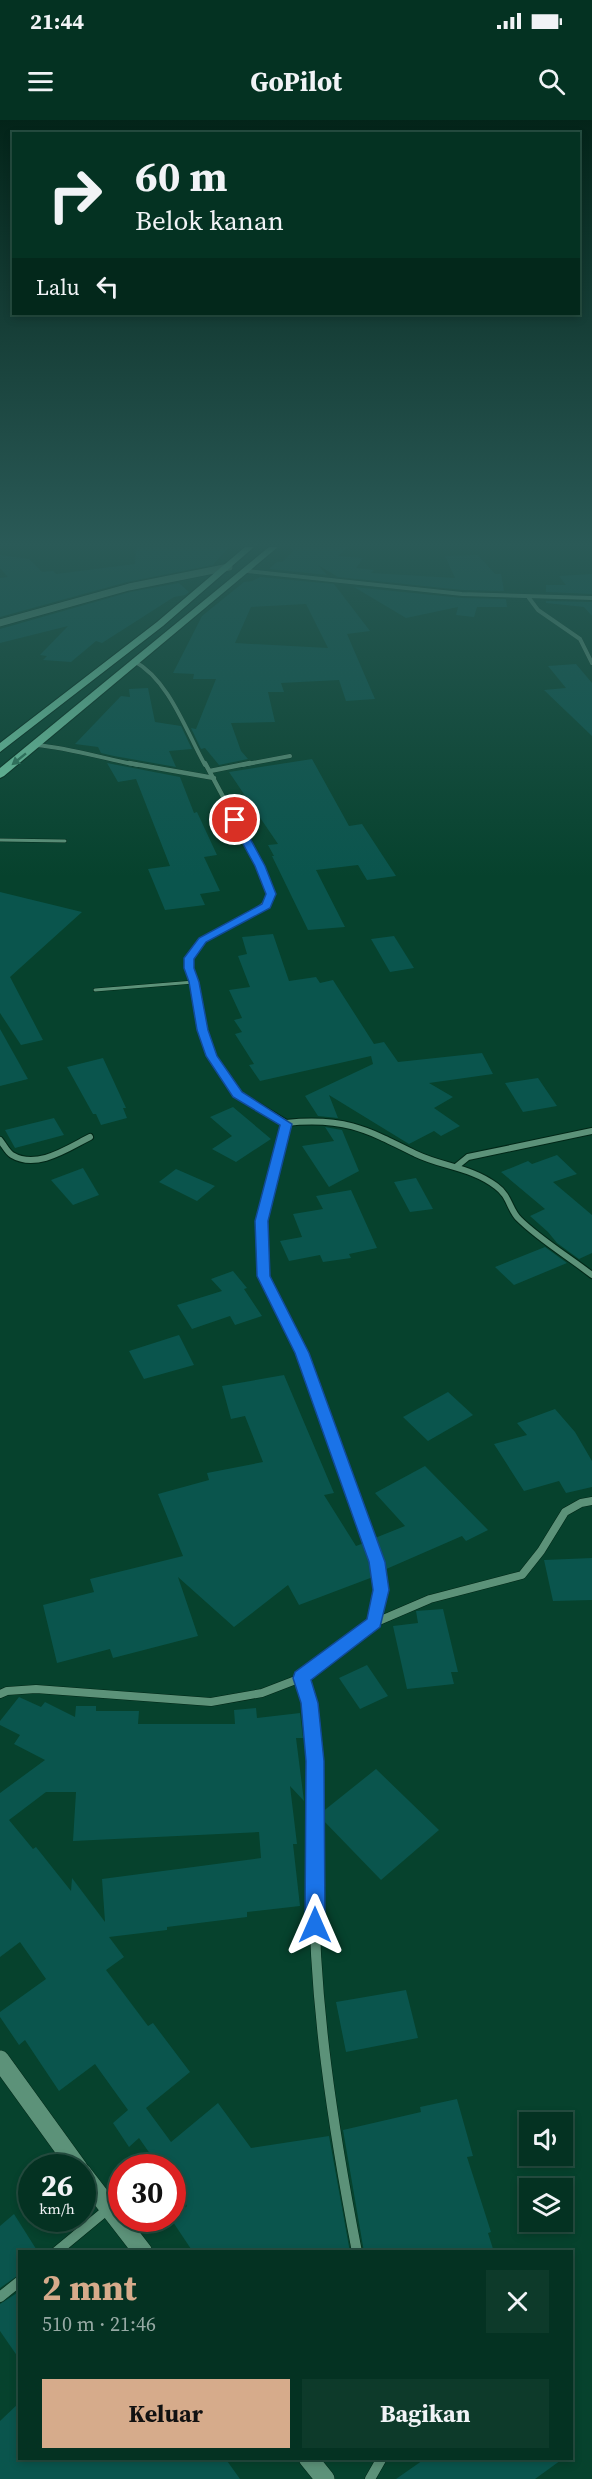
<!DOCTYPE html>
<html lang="id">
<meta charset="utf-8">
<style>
body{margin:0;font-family:"Source Serif 4",serif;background:#0d3a2a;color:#f1f3f6;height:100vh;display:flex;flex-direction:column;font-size:22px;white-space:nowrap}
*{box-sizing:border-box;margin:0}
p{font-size:20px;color:#97aaa5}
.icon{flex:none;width:33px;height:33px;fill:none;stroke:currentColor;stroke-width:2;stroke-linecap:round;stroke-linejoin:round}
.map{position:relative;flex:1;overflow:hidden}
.sheet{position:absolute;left:18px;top:2130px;width:555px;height:210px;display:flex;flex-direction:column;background:#043222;border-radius:0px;box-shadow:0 3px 9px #0003,0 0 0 2px #254d40}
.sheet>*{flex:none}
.banner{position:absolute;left:12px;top:12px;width:568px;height:183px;border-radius:0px;box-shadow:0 3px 9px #0003,0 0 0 2px #254d40;background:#043222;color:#f1f3f6;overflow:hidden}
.fabs{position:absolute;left:519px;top:1992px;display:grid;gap:12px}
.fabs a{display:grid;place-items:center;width:54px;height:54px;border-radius:0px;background:#043222;box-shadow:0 3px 9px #0003,0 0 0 2px #254d40;font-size:30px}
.speed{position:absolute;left:18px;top:2034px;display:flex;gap:12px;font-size:30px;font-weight:700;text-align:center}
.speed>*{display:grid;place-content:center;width:78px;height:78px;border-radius:50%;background:#043222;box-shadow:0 3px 9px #0003,0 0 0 2px #254d40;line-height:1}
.speed small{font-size:15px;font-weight:400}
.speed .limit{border:9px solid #d22;background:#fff;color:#111}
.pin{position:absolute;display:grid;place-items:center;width:51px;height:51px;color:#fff;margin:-26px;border:3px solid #fff;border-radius:50%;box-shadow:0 2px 6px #0007}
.me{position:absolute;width:66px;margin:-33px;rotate:0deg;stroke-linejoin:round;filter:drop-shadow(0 0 4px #0008)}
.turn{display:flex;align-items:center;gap:21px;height:126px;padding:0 24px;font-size:27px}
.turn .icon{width:78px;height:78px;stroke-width:2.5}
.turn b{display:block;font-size:42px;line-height:51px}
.then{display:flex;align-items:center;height:57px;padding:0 24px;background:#0003;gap:12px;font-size:22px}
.round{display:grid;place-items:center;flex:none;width:63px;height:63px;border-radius:0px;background:#0d3a2a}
.headline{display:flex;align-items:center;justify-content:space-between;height:102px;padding:0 24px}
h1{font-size:36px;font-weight:700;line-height:45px;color:#d6ab8b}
.primary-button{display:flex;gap:12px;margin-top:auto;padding:12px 24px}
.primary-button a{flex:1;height:69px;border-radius:0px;background:#d6ab8b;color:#111;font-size:24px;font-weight:700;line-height:69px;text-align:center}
.primary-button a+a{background:#0d3a2a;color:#f1f3f6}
.status{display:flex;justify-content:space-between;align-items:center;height:42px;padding:0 30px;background:#043222;direction:ltr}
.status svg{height:16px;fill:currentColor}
header{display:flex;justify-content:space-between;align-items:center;height:78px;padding:0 24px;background:#043222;font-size:27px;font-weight:700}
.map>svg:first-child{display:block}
</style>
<div class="status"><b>21:44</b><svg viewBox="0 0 49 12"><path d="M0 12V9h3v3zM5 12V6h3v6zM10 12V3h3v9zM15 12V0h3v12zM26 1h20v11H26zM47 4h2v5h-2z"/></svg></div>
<header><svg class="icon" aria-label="menu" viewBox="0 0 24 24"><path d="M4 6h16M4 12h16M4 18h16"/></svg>GoPilot<svg class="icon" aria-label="search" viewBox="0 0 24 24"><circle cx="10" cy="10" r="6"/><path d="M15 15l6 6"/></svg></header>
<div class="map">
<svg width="592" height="2359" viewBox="0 0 592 2359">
<rect width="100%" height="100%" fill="#06422d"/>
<g fill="#0a554d" fill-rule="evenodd">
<path d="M136,427H229L213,445L127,462L0,497V458L8,457L0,448V435L29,439L42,452L53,451L56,454L135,444Z"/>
<path d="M289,427H348L338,436L363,438L356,448L374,450L371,453L455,458L445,436L478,435L495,454H501L504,471L462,470L338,457L318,445L327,455L269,449L277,442H282L294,430Z"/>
<path d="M592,454V474L546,472V465H566L559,456Z"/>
<path d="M260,457L334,464L370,511L347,514L375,579L346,581L339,560L281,563L284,572H268L275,602L231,603L241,631L248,639L219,645L205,628L201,629L191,608L196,609L216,559H193L194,554L173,553L202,496L244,462L252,461ZM306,484L328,528L235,523L251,487Z"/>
<path d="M179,463L189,472L185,475L174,477L102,523L96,521L71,542L43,540L47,536L40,535L68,506L0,523V509L130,472Z"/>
<path d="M354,467L462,478L506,479L507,487H477L474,497L456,495L458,487L406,498Z"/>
<path d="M546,481L592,482V496L584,487L546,483Z"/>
<path d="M576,544L592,563V616L544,570L566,568L548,546Z"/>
<path d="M148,568L155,602L181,606L192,629L169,631L176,647L114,636L101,633L98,627L75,624L121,576L130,577L129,569Z"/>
<path d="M312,639L349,706L362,704L396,756L367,760L358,745L316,750L345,807L308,810L272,736H274L268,725L278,724L229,652Z"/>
<path d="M107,643L180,657L194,693L197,692L217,735L204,737L220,771L200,774L205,785L165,790L148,749L170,746L136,659L118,662Z"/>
<path d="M0,772L82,792L10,857L43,920L21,925L0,893Z"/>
<path d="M273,814L289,861L316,857L320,863L333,860L374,924L384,922L398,942L482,933L493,954L429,963L453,977L434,988L460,1006L441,1016L434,1011L409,1024L329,975L338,998L318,996L305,976L373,944L371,936L260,961L249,945L254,944L235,914L242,912L234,900L242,898L229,870L250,867L238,836L247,834L242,817Z"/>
<path d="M394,816L414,848L390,852L371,819Z"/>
<path d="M0,909L28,959L0,966Z"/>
<path d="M103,938L126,988H123L127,998L101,1005L96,994H93L67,947Z"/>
<path d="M538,958L557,986L523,992L505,963Z"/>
<path d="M233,987L271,1019L236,1042L212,1029L232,1016L210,997Z"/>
<path d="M54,998L64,1015L15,1028L5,1010Z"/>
<path d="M325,1007L342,1010L359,1051L329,1067L302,1026L334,1021Z"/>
<path d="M557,1035L577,1054L553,1062L592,1095V1133L579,1139L557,1123L548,1112L530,1096L545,1089L501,1052L528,1041L532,1044Z"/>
<path d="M83,1048L99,1075L73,1085L51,1060Z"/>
<path d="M176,1049L215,1066L197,1081L159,1062Z"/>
<path d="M416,1058L433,1089L410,1092L394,1062Z"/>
<path d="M351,1070L377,1128L349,1134L351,1138L323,1142L320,1135L289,1141L280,1121L302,1117L293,1094L323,1089L316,1076Z"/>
<path d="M545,1127L567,1143L514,1165L495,1147Z"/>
<path d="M233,1151L247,1168L244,1169L262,1196L235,1205L230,1196L192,1209L177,1185L222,1171L211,1159Z"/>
<path d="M179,1215L194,1245L144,1259L129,1231Z"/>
<path d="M284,1255L334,1373L324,1375L356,1426L364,1423L373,1457L299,1485L288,1465L234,1507L178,1457L198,1516L113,1538L110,1529L57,1543L43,1485L94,1472L90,1459L183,1436L158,1374L209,1360L207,1353L263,1342L245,1296L231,1299L222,1266Z"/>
<path d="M448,1272L473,1295L428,1321L403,1297Z"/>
<path d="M555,1289L575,1312L592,1341V1367L566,1373L559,1361L524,1371L494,1324L527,1315L517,1303Z"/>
<path d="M425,1346L488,1410L466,1421L462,1416L384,1450L375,1418L405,1406L375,1373Z"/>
<path d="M592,1438V1480L553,1481L544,1440Z"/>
<path d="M443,1489L458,1552H451L454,1564L407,1569L393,1506L418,1503L416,1491Z"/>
<path d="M367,1545L388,1576L360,1589L339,1558Z"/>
<path d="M19,1577L41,1587L45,1582L75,1597L76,1586H96V1591H139L138,1604H235L234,1590L256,1588L257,1598L300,1593L303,1618H296L304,1681L290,1666L297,1724H293L300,1786L247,1792V1797L167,1807V1810L109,1817L124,1837L106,1850L148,1906L153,1903L190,1952L146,1988L171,2022L218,1983L251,2028L329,2016L350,2132H193L171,2099L187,2086L172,2066V2048H160L139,2018L129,2027L113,2003L128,1990L95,1944L59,1971L25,1920L19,1925L0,1897V1892L46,1859L20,1822L0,1837V1673L45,1640L14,1624L20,1615L0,1605V1601ZM46,1672H76L73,1721L259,1712L261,1738L102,1759L105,1802L72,1758L71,1771L36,1727L33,1729L9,1700Z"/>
<path d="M376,1649L439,1710L381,1760L321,1698V1693Z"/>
<path d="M406,1870L418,1918L346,1932L336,1882Z"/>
<path d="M457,1979L473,2036L467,2037L491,2112L488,2113L494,2132H364L343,2010L421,1992L420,1987Z"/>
<path d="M14,2094L38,2132H20V2154L0,2168V2106Z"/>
<path d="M20,2171V2240L0,2211V2184Z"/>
<path d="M20,2282V2338H225L240,2359H0V2301Z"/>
<path d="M426,2338H564L535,2359H396Z"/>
</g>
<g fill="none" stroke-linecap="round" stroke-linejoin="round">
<defs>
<g id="lane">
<path d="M0,720L65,721"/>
<path d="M95,870L194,862"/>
</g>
<g id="street-far4">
<path d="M247,451L462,474L592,478"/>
<path d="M529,478L538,490L580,519L592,543"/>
<path d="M134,541C169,560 186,611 205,645"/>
<path d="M36,625C71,628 104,639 138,645"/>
<path d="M242,645L290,636"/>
</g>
<g id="street-far3">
<path d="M129,643L214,658"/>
<path d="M205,643L243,714L271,774C256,806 189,806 189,848L208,925"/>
<path d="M210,651L250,643"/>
</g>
<g id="street-far2">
<path d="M208,924L212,936L238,974L286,1003L261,1101L263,1156L302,1233L322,1288"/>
<path d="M286,1003C344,997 366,1009 416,1034C443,1047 471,1047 496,1066C510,1076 509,1089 519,1099C539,1119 569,1137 592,1155"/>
<path d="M0,1020C4,1025 7,1032 12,1035C37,1050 68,1028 90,1017"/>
<path d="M457,1046L468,1037L592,1011"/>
</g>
<g id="street-far1">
<path d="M374,1503L430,1479L522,1455L541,1431L565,1392L581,1383L592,1381"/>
<path d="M301,1558C319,1624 315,1688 314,1756"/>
<path d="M0,1574L7,1571L36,1569L211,1582L262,1573L301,1558L374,1503L381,1470L377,1442L321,1286"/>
</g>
<g id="street">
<path d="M314,1754C313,1881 333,2008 357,2132"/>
<path d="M56,2132L108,2089"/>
<path d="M0,2177L20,2161"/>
<path d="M370,2359L382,2338"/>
</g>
<path id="secondary-far1" d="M0,503L129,467L229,447"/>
<g id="secondary">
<path d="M0,1940L78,2048"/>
<path d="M82,2053L143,2132"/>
<path d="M308,2338L325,2359"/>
</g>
<g id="highway">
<path d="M245,427H254L163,506L0,632V623L157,502Z"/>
<path d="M269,427H278L4,656L0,658V648Z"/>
</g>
</defs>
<use href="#lane" stroke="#002717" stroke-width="4"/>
<use href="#street-far4" stroke="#002717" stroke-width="4.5"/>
<use href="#street-far3" stroke="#002717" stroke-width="5"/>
<use href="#street-far2" stroke="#002717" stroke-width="8"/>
<use href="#street-far1" stroke="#002717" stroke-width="9"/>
<use href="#street" stroke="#002717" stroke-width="11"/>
<use href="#secondary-far1" stroke="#002717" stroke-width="8"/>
<use href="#secondary" stroke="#002717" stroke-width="20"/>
<use href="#highway" stroke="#002717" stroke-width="2"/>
<use href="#lane" stroke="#5c9279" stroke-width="3"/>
<use href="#street-far4" stroke="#5c9279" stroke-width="4"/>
<use href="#street-far3" stroke="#5c9279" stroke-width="4.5"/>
<use href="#street-far2" stroke="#5c9279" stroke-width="6"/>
<use href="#street-far1" stroke="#5c9279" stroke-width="8"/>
<use href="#street" stroke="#5c9279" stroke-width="10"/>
<use href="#secondary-far1" stroke="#5c9279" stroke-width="7"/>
<use href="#secondary" stroke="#5c9279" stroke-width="19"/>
<use href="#highway" fill="#75d0a8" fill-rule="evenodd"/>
</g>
<defs><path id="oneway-solid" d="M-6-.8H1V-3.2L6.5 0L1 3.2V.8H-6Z" transform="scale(1.5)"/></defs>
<use fill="#327b5e" href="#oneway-solid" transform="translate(19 639) rotate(141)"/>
<linearGradient id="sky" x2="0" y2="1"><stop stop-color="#032419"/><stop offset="0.56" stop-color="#2a5a57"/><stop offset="1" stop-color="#2a5a57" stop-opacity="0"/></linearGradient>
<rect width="592" height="757" fill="url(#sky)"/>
<path fill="#1a73e8" stroke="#114b97" stroke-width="1.5" d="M235,697L240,700L265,746L276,774L270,788L206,822L194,839V848L199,862L208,910L217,936L242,972L292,1004L268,1101L270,1156L309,1233L385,1442L389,1470L380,1507L311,1560L318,1583L324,1641L325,1805L322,1811L315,1814L308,1811L305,1805L306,1641L301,1583L293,1558L295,1552L367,1499L373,1470L369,1442L295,1233L257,1156L255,1101L280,1005L233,977L206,936L197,910L189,862L184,848V838L199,818L262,784L266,774L255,746L230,700Z"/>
</svg>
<div class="fabs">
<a><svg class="icon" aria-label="sound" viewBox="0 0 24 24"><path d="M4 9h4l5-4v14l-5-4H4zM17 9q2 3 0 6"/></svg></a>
<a><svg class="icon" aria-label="layers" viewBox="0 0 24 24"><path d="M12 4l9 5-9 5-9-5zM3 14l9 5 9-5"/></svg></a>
</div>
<div class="speed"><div>26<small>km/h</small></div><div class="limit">30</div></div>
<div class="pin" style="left:235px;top:700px;background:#d93025"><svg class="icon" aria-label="arrive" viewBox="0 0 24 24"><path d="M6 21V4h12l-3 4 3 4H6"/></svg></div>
<svg class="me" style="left:315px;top:1805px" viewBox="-20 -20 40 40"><path d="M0-17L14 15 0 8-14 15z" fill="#1a73e8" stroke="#fff" stroke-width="4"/></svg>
<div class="banner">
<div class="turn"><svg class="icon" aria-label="right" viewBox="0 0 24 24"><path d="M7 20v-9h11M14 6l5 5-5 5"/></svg><div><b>60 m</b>Belok kanan</div></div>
<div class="then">Lalu<svg class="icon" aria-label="left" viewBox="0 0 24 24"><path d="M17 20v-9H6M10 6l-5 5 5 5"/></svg></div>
</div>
<section class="sheet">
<div class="headline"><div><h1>2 mnt</h1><p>510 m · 21:46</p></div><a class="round"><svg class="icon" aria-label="close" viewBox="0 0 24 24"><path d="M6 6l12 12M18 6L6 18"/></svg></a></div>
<div class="primary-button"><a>Keluar</a><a>Bagikan</a></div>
</section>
</div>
